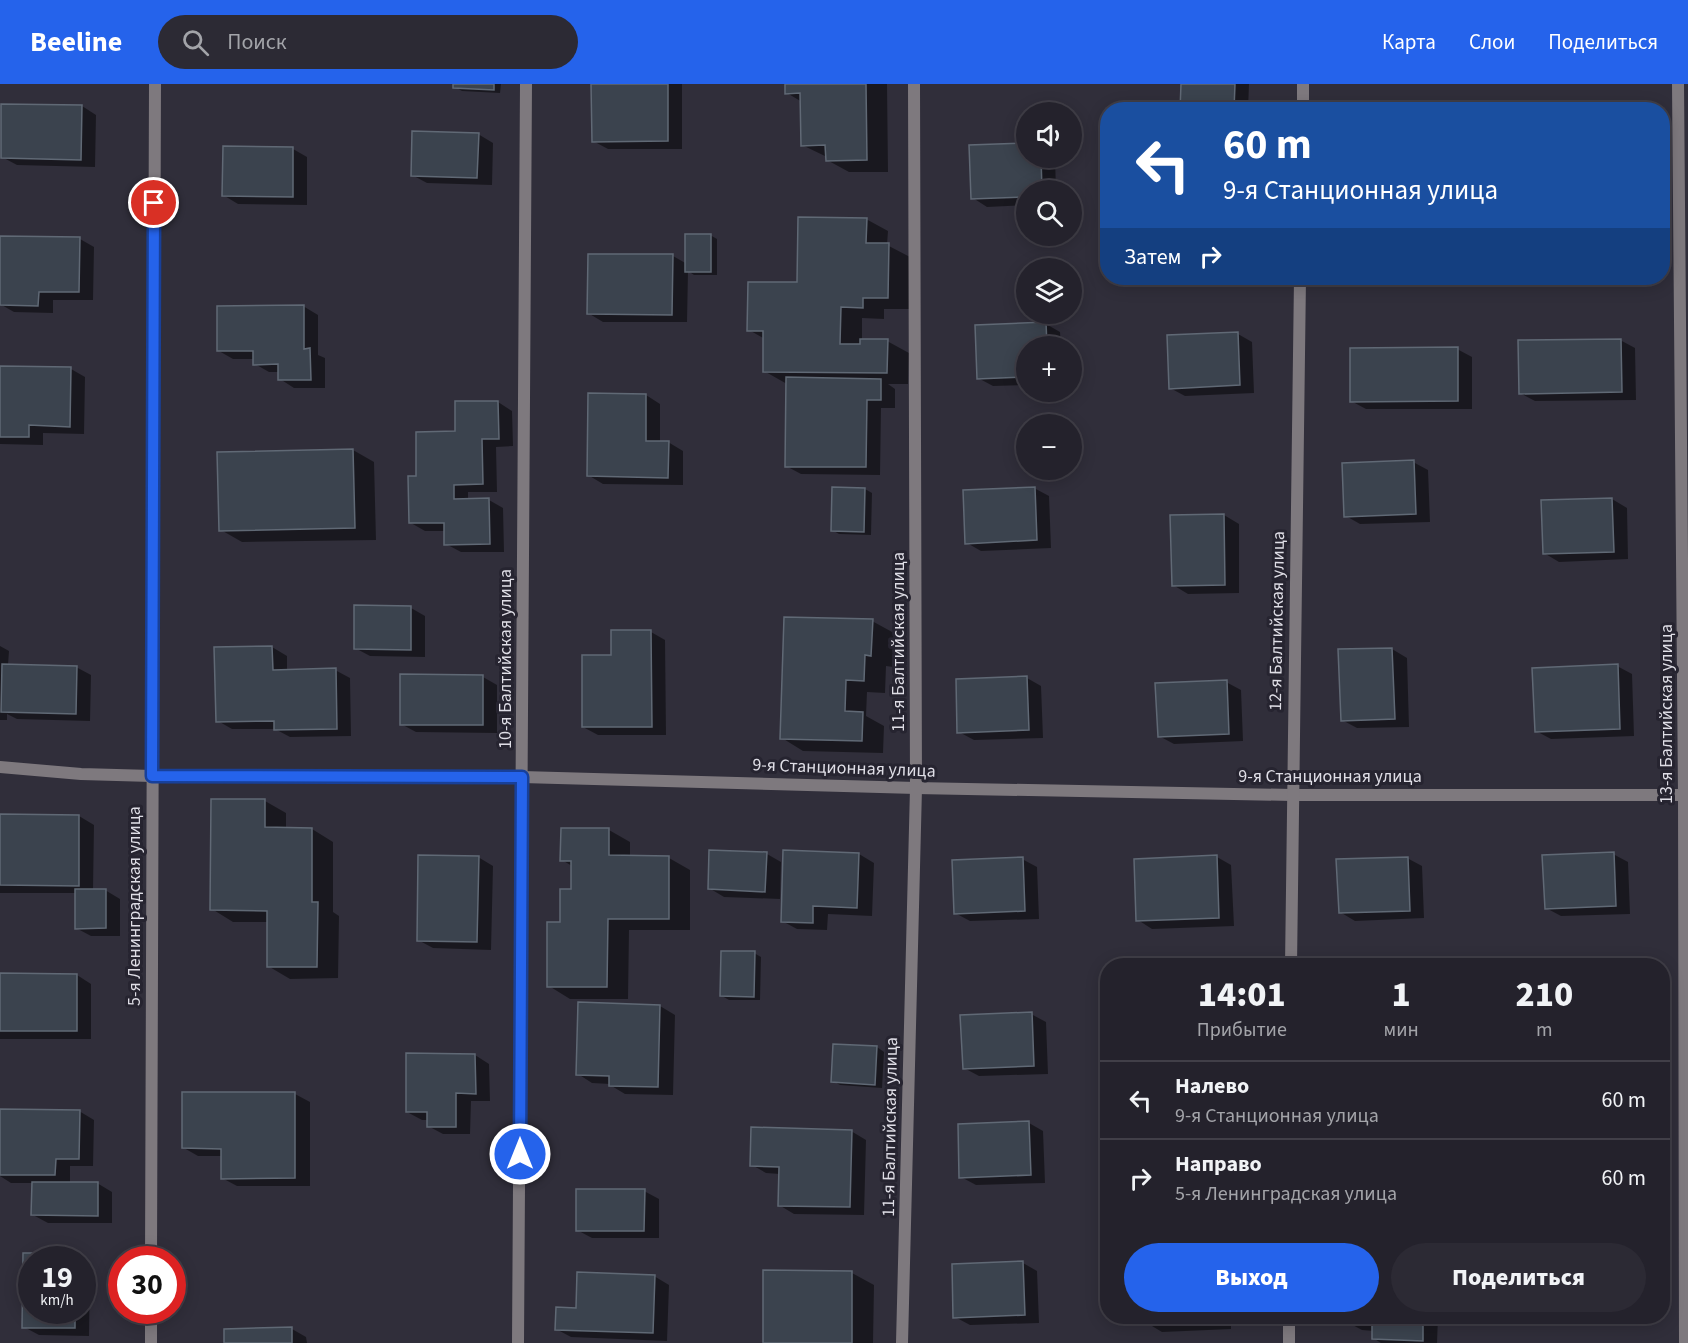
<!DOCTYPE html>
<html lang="ru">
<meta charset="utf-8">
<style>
body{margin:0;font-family:"Source Sans 3",sans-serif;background:#2c2a34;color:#f1f3f6;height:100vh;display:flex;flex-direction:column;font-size:22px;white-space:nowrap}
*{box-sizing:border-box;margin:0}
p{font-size:20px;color:#a3a4a9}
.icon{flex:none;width:33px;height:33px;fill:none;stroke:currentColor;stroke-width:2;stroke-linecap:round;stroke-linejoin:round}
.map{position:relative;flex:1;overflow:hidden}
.side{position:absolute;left:1100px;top:874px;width:570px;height:366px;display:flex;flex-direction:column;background:#24222c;border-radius:24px;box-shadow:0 3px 15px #0003,0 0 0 2px #413f48}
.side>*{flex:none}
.guide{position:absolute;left:1100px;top:18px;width:570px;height:183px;border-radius:24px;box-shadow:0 3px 15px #0003,0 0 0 2px #413f48;background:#1a4fa0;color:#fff;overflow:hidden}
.controls{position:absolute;left:1016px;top:18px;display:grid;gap:12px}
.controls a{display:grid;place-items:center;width:66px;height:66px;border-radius:50%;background:#24222c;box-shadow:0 3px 15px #0003,0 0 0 2px #413f48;font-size:30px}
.speed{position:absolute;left:18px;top:1162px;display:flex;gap:12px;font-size:30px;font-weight:700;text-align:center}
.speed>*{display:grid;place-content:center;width:78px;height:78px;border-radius:50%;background:#24222c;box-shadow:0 3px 15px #0003,0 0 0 2px #413f48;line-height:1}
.speed small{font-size:15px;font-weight:400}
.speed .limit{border:9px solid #d22;background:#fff;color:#111}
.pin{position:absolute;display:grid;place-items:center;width:51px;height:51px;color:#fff;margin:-26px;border:3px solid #fff;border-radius:50%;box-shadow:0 2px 6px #0007}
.me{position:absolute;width:66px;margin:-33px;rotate:0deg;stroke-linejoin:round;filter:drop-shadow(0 0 4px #0008)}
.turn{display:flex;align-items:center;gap:21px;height:126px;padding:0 24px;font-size:27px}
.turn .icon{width:78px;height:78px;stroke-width:2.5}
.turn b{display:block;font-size:42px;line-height:51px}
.then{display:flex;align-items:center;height:57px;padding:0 24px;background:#0003;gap:12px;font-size:22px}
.eta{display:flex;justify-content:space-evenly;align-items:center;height:102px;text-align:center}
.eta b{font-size:36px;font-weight:800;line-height:42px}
.primary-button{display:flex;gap:12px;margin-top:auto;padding:12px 24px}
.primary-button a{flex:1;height:69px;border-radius:36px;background:#2563eb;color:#fff;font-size:24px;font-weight:800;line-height:69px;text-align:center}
.primary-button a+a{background:#2c2a34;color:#f1f3f6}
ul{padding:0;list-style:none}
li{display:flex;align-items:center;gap:18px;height:78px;padding:0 24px;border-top:2px solid #413f48}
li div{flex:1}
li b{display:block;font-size:22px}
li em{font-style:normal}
header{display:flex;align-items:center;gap:36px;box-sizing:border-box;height:84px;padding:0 30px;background:#2563eb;color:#fff}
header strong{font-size:28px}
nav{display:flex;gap:33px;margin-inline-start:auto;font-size:21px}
.search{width:420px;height:54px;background:#2c2a34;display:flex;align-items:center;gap:15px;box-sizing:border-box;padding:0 21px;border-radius:33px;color:#a3a4a9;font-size:22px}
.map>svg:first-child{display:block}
</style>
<header>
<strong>Beeline</strong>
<div class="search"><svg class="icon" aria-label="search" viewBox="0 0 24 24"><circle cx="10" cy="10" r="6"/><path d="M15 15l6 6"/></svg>Поиск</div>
<nav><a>Карта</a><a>Слои</a><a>Поделиться</a></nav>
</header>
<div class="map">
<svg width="1688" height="1259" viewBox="0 0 1688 1259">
<rect width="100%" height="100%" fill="#302e3a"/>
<g fill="#0007" fill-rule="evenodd">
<path d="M455,0H501L500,9L462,7L455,3Z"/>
<path d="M593,0H682V65H608L593,57Z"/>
<path d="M787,0H887L888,88H849L827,76V73L802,61V18L787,9Z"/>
<path d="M1182,0H1249L1248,26H1182Z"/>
<path d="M82,22L96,31L95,83L17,81L2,73Z"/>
<path d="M478,50L493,59L492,101L427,99L412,91Z"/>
<path d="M1026,61V74H1055L1056,106H1026V121L987,123L973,114Z"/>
<path d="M293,65L307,73V121L238,120L223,111Z"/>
<path d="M866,135L888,147L887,161L910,173L909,225H884V235L862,234V256L887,257L909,269L908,300H888L895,305V324H881L880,391L801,390L786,382L787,300L764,287L765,255L749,246Z"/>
<path d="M710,151L717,155V191H694L688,187L687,238H603L588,229L589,171L673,172L687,180Z"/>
<path d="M80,155L94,163L93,216H53V229L14,228L0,220Z"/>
<path d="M303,222L318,231V271L325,274V304H294L280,295V288H269L255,280V275H233L219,267Z"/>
<path d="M1046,240L1060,248L1061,262H1026V301L993,302L978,294Z"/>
<path d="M1238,250L1252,258L1254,309L1185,312L1170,304Z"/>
<path d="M1620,256L1635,264L1636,316L1535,317L1520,309Z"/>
<path d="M1457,265L1472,273V325H1366L1351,317Z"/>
<path d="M0,284L71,285L85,293L84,350L43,349V361L0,360Z"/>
<path d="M646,311L660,320V358H668L683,367V401L603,400L588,391Z"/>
<path d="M498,318L512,327L513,362L496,363L497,408H468V416H489L503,424L504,468H461L446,460V447H425L411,439L418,393Z"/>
<path d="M353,366L374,378L376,456L242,458L221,446Z"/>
<path d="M1413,378L1428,386L1430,438L1360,440L1346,432Z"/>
<path d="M1034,404L1049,412L1051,464L981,467L967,459Z"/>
<path d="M834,405H865L872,409L871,451L839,450L832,446Z"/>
<path d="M1612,415L1627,424L1628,475L1559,478L1544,469Z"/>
<path d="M1224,431L1239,440V509L1188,510L1173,501Z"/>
<path d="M411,524L425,532V573L370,572L355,564Z"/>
<path d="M872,537L894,549L893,583L886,582L885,609L867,608L866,632L884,642L883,669L803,667L782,654Z"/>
<path d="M651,548L665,556L666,651H598L583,643L613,572Z"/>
<path d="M0,562L9,567L8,581L76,583L91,591L90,637L17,635L7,630V636H0Z"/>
<path d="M272,563L287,572V587L335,586L350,594L351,652L290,653L275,645H232L218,637Z"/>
<path d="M1392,565L1407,574L1409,643L1357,644L1342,636L1340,567Z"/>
<path d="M1617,582L1632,590L1634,652L1551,655L1536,647Z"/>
<path d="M483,593L497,601V649L416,648L401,640Z"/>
<path d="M1027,594L1041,602L1043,654L974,656L959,648Z"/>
<path d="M1226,598L1241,606L1243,657L1174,660L1159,652Z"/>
<path d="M265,717L286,729V745H312L333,758V828L339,832L338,894L290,895L268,882L269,838H233L212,825Z"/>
<path d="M0,732H79L94,741L93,806H105L120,815V852H91L76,844V809H0Z"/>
<path d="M609,746L630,758V773L669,774L690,786V846H629L628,915H570L549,902L562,840L572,807V782L562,776Z"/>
<path d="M767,770L781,778L780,815L724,813L709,804Z"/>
<path d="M859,770L874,779L872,832L828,830L827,846L797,845L782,837Z"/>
<path d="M1613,770L1628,778L1630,830L1561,832L1546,824Z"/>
<path d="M478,773L493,782L491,866L433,864L418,856Z"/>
<path d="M1217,773L1231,781L1234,842L1152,845L1138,836Z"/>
<path d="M1407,774L1422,782L1424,834L1355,837L1340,828Z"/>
<path d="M1022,775L1037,783L1039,835L970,837L955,829Z"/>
<path d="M754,869L761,873L760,916H729L722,912Z"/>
<path d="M0,891H77L91,900V955H0Z"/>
<path d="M660,922L675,931L673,1011L625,1010L610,1001V1000L592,999L578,990Z"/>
<path d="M1031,930L1046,938L1048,990L979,992L964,984Z"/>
<path d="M877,963L884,968L882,1004L840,1001L833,997Z"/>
<path d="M475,971L489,980L490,1017H471L470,1050H443L428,1042V1036H422L407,1028Z"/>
<path d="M295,1010L310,1018V1102H237L222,1094L223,1072H198L184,1064Z"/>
<path d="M0,1027H79L94,1036L93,1082H70V1099H97L112,1108V1139H48L33,1131V1099H11L0,1092Z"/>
<path d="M1029,1039L1043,1047L1045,1099L976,1101L961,1093Z"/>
<path d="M851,1047L866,1056L864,1131L794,1130L779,1121L780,1090L766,1089L752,1081Z"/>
<path d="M644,1107L659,1115V1154H592L577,1146Z"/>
<path d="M24,1171H75L90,1179L89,1252L39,1251L24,1243ZM32,1176H82V1227H32Z"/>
<path d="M1023,1179L1037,1187L1039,1239L970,1241L955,1233Z"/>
<path d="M765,1187L852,1189L874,1201L873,1259H764Z"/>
<path d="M654,1192L669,1201L667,1257L571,1253L556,1245L577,1225Z"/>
<path d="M1147,1233H1231V1245L1162,1248L1147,1239Z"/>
<path d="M1347,1233H1438L1437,1259H1381L1373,1254L1374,1247L1362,1246L1347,1238Z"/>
<path d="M292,1245L306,1253L307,1259H225Z"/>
</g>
<g fill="#3b434e" stroke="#606975" stroke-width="1.5">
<path d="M453,0H494V6L453,4Z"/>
<path d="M591,0H668V57L592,58Z"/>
<path d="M785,0H866L867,76L826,77L825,61L801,62L800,9L785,10Z"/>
<path d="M1181,0H1235L1234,26H1180Z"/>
<path d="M1,20L82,21L81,76L1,74Z"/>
<path d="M412,47L479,49L477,94L411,92Z"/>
<path d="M1026,59V74H1041L1042,106H1026V113L971,115L969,61Z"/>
<path d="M223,62L293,63V113L222,112Z"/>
<path d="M798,133L867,134L866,159H889L888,214H863V224L841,223L840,260H860V255H888L887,289L763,288V247H747L748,198H797Z"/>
<rect x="685" y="150" width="26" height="38"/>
<path d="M0,152L80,153L79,208H39L38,222L0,221Z"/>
<path d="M588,170H673L672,231L587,230Z"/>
<path d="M304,221V265L310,264L311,296H278V280L253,281V267H217V222Z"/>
<path d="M1046,238L1047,262H1026V293L977,295L975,241Z"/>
<path d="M1238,248L1240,301L1169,305L1167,251Z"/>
<path d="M1621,255L1622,308L1519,310L1518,256Z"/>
<path d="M1458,263V317L1350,318V264Z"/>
<path d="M0,282L71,283L70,343L29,341V353H0Z"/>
<path d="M786,293L881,295V316H867L866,383H785Z"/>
<path d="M588,309L646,310V357H669L668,394L587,392Z"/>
<path d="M455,317H498L499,355H482L483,400L454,401V415L489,414L490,460L444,461V439H409L408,392H416V348L455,347Z"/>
<path d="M353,365L355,444L219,447L217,368Z"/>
<path d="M1414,376L1416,430L1344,433L1342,379Z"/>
<path d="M832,403L865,404L864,448L831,447Z"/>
<path d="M1035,403L1037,456L965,460L963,406Z"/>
<path d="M1612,414L1614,468L1543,470L1541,416Z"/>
<path d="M1224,430L1225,501L1172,502L1170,431Z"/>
<path d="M354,521L411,522V566L354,565Z"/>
<path d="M784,533L873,535L871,572L865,571L864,597L846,596L845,627L863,628L862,657L780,655Z"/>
<path d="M611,546H651L652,643H582V571H611Z"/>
<path d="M272,562L273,586L336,584L337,645L274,646V637L216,638L214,563Z"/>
<path d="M1392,564L1395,635L1341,637L1338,565Z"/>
<path d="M2,580L77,582L76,630L1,628Z"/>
<path d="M1618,580L1620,645L1535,648L1532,584Z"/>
<path d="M400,590L483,591V641H400Z"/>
<path d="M1027,592L1029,646L957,649L956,595Z"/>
<path d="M1227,596L1229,650L1158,653L1155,599Z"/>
<path d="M211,715H265V743L312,744V818H318L317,883H267V827L210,826Z"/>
<path d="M0,730L79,731V802L0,801Z"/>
<path d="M561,744H609V771L669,772V835H608L607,903H547V838H560V805H571V777H560Z"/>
<path d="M709,766L767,768L765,808L708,805Z"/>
<path d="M783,766L859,769L857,824L813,822V839L781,838Z"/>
<path d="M1614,768L1616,822L1545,825L1542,771Z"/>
<path d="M418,771L479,772L477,858L417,857Z"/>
<path d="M1217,771L1219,834L1136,837L1134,775Z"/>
<path d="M1023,773L1025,827L954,830L952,776Z"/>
<path d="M1408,773L1410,827L1339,829L1336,775Z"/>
<path d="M75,805H106V844L75,845Z"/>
<path d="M721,867H755L754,913L720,912Z"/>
<path d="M0,889L77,890V947H0Z"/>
<path d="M578,918L660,921L658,1003L609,1002V992L576,991Z"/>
<path d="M1032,928L1034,982L963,985L960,931Z"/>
<path d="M833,960L877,962L875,1001L831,998Z"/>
<path d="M406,969L475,970L476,1010L456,1009V1043H427V1028H406Z"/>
<path d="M182,1008H295V1094L221,1095V1065L182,1064Z"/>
<path d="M0,1025L80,1026L79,1075H56L55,1091H0Z"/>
<path d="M1029,1037L1031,1091L959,1094L958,1040Z"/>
<path d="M751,1043L852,1046L850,1123L778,1122L779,1083L750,1082Z"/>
<path d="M32,1098H98V1132L31,1131Z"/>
<path d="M576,1105H645L644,1147H576Z"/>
<path d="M23,1169H76V1176H32V1227H75V1244H22Z"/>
<path d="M1023,1177L1025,1231L953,1234L952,1180Z"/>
<path d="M763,1186L852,1187V1259H763Z"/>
<path d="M577,1188L655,1191L653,1249L555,1246L556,1223L576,1224Z"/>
<path d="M1145,1233H1217V1238L1146,1240Z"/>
<path d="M1346,1233H1423V1257L1372,1255V1240L1346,1239Z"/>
<path d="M292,1243V1259H224V1245Z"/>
</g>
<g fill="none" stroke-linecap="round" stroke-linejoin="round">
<g stroke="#7e797e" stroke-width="12">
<path d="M1678,0L1684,711L1685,1259"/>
<path d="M1303,26V0"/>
<path d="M0,683L81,690L152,692L522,693L916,704L1292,711H1688"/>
<path d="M1291,882L1300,194"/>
<path d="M151,1176L155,0"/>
<path d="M151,1259V1227"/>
<path d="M518,1259L526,0"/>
<path d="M902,1259L916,704L914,0"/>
<path d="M1289,1259V1233"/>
</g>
</g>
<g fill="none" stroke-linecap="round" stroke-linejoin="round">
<defs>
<path id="route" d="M154,119L152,692L522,693L520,1070"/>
</defs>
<use href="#route" stroke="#184099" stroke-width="15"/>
<use href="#route" stroke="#2563eb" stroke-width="10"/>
</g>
<g text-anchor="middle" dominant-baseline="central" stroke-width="6" stroke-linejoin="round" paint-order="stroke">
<g font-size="18" fill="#dfdee6" stroke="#262430">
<text transform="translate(1277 537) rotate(-89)">12-я Балтийская улица</text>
<text transform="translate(898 558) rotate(-90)">11-я Балтийская улица</text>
<text transform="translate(505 575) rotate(-90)">10-я Балтийская улица</text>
<text transform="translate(1666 630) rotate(-90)">13-я Балтийская улица</text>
<text transform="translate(844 684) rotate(2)">9-я Станционная улица</text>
<text x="1330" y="692">9-я Станционная улица</text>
<text transform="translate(134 822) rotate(-90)">5-я Ленинградская улица</text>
<text transform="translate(890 1043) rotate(-89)">11-я Балтийская улица</text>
</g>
</g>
</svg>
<div class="controls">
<a><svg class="icon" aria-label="sound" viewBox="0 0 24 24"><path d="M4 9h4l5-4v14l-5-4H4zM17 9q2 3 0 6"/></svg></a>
<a><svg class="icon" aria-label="search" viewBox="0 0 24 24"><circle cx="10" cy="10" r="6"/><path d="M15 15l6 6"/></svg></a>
<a><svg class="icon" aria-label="layers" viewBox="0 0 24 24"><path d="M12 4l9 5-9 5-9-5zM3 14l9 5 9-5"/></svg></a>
<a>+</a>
<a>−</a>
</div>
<div class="speed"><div>19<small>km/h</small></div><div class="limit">30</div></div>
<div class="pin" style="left:154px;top:119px;background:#d93025"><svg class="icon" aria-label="arrive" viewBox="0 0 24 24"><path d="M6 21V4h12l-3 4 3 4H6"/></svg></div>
<svg class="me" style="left:520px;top:1070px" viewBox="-20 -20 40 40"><circle r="17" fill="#2563eb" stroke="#fff" stroke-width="3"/><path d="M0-11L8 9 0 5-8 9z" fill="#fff"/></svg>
<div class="guide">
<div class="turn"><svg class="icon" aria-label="left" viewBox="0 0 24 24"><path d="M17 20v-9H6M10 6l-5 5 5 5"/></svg><div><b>60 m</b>9-я Станционная улица</div></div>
<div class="then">Затем<svg class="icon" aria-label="right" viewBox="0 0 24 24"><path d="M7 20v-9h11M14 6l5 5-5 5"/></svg></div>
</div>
<section class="side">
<div class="eta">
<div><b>14:01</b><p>Прибытие</p></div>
<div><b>1</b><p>мин</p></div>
<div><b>210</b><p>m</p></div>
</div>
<ul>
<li><svg class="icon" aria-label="left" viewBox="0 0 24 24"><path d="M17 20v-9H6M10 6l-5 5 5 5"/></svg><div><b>Налево</b><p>9-я Станционная улица</p></div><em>60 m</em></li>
<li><svg class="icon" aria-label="right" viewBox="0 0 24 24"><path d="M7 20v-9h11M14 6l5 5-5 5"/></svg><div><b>Направо</b><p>5-я Ленинградская улица</p></div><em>60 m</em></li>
</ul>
<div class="primary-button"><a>Выход</a><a>Поделиться</a></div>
</section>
</div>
